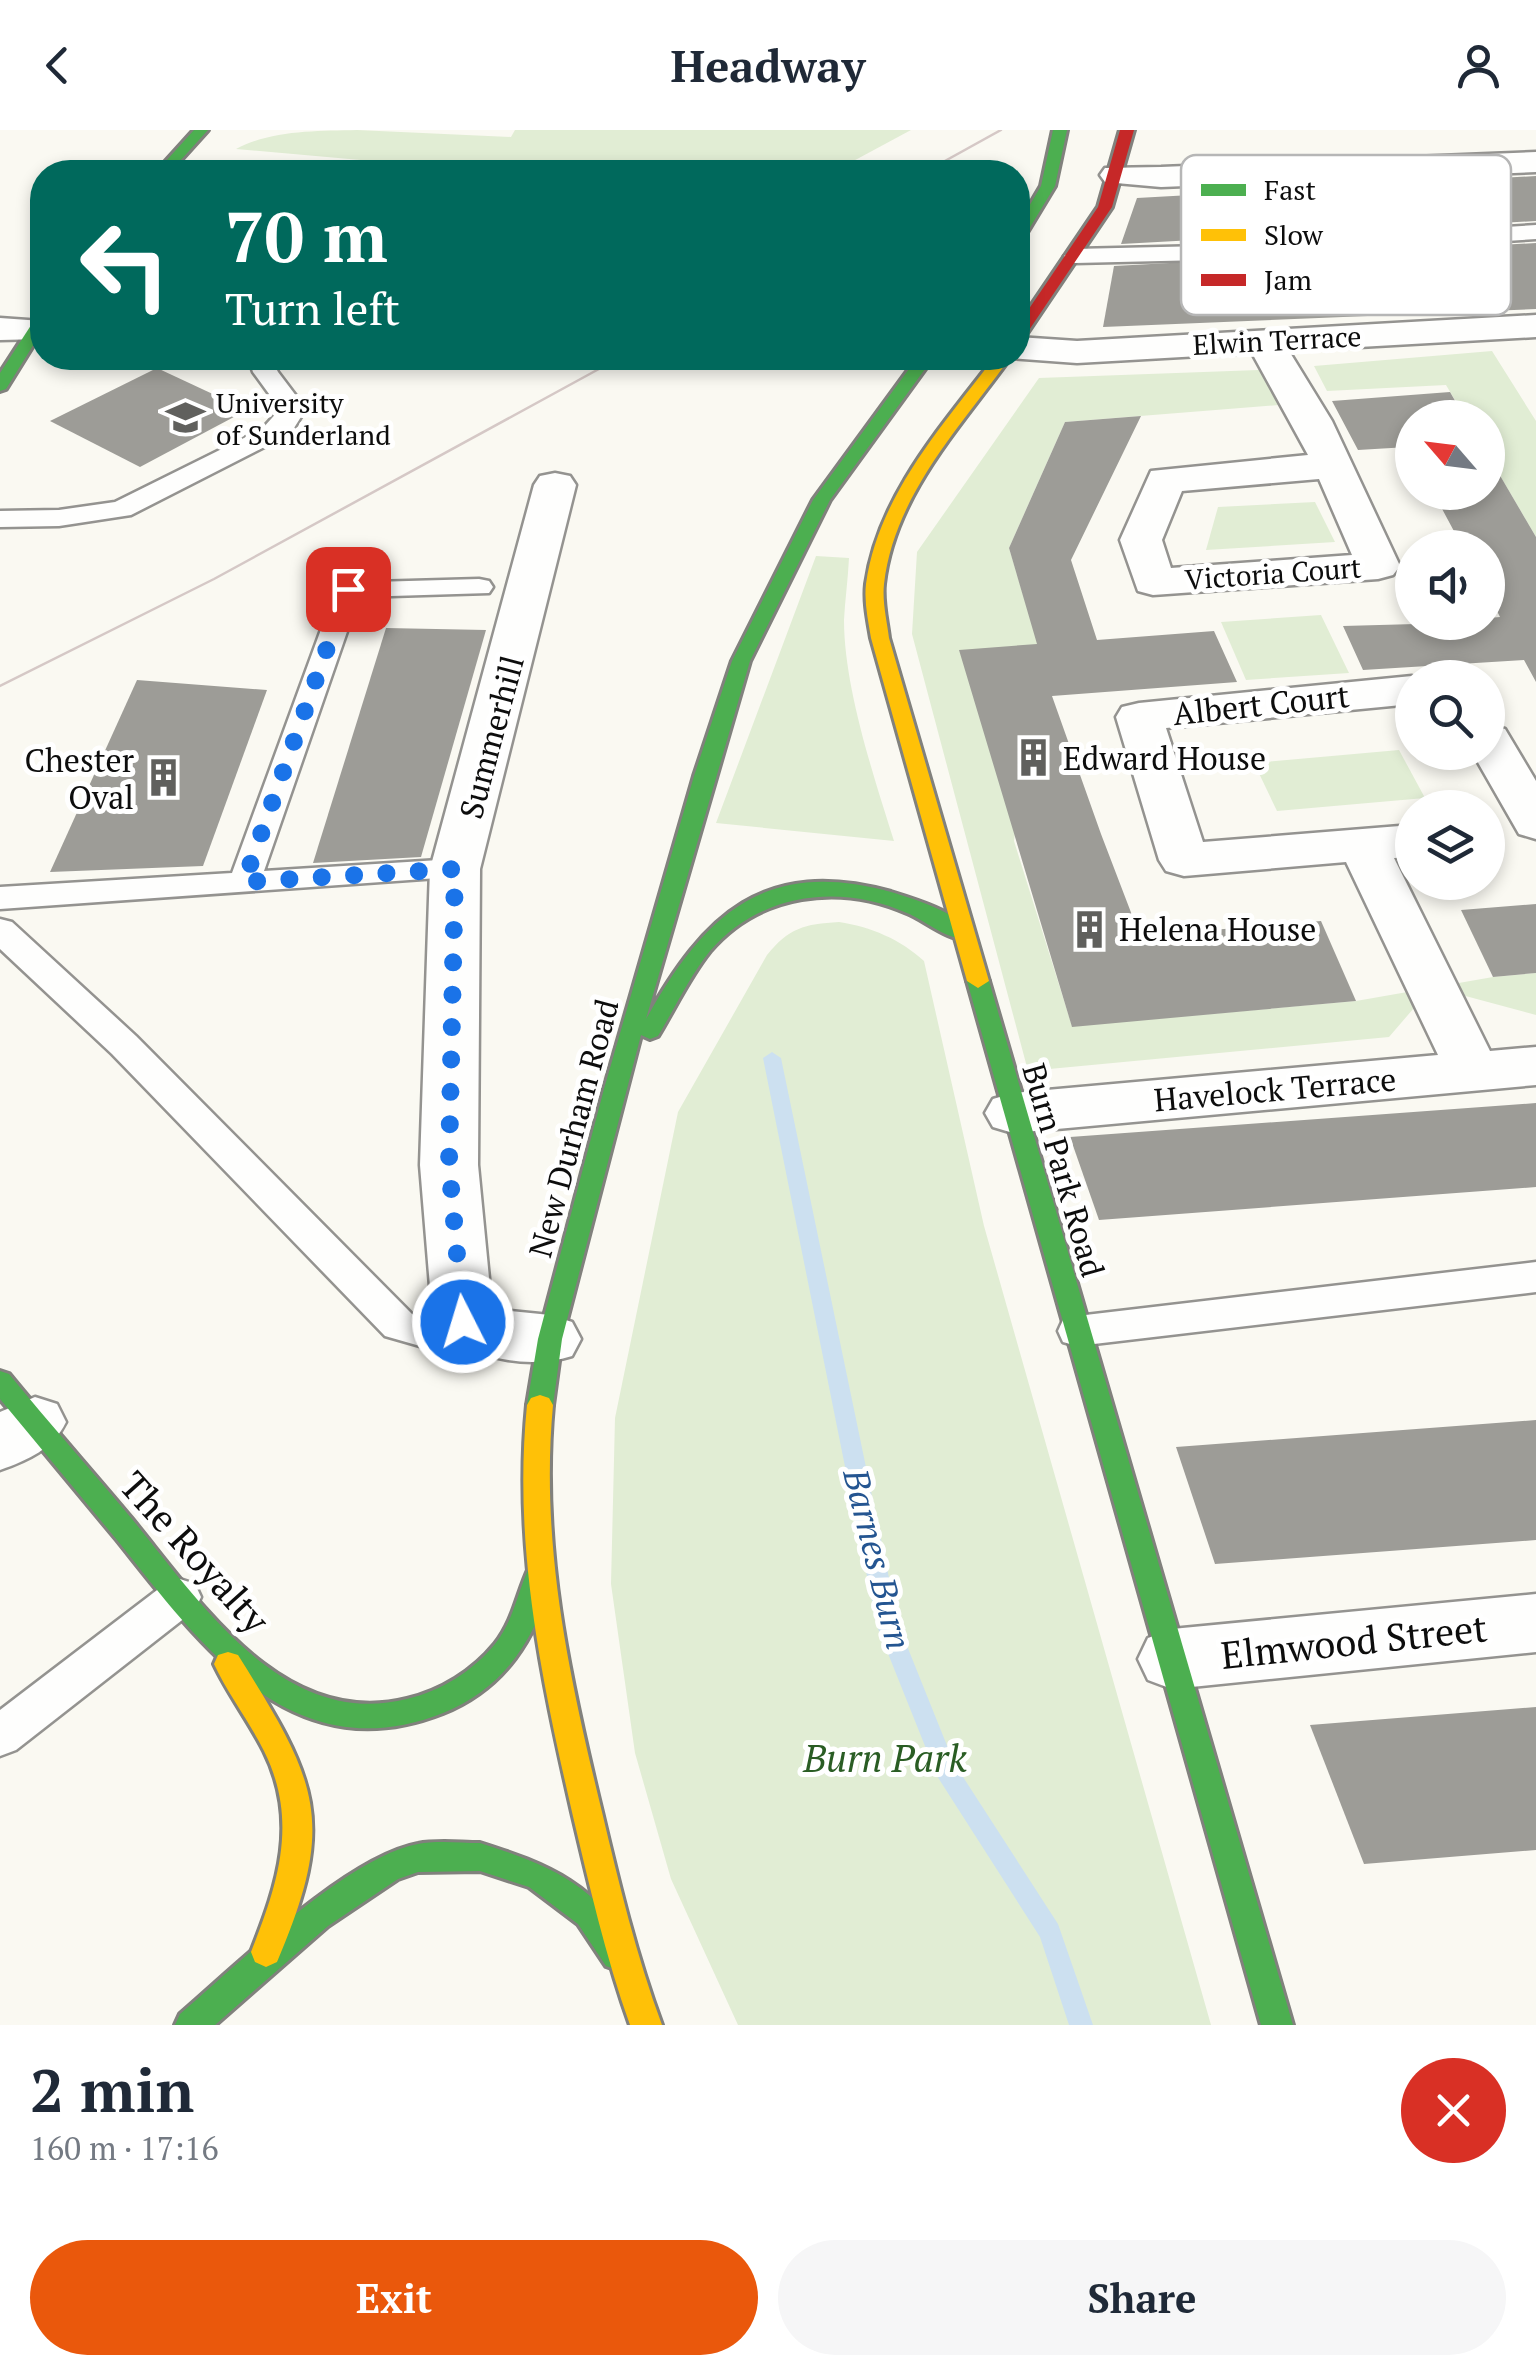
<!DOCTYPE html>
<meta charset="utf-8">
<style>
body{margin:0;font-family:"PT Serif",serif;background:#f6f6f7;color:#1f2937;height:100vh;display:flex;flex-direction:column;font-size:38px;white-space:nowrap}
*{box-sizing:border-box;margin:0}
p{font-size:32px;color:#747a83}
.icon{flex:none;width:55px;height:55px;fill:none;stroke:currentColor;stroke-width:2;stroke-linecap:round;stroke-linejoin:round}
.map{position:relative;height:1895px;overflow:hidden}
.drawer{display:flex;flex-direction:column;background:#fff;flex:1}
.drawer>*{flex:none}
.top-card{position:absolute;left:30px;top:30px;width:1000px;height:210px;border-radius:40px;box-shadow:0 5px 15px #0003;background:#00695c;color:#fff;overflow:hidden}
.needle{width:65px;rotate:298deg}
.fabs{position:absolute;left:1395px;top:270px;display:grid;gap:20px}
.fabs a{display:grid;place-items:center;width:110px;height:110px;border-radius:50%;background:#fff;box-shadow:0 5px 15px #0003;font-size:50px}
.pin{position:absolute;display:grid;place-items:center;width:85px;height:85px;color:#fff;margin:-42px;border-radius:20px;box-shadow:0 5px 15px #0006}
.me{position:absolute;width:110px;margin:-55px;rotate:355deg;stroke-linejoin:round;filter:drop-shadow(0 0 8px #0008)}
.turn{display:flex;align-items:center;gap:35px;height:210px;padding:0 30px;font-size:45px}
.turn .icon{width:130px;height:130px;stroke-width:2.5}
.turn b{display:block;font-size:70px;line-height:85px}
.round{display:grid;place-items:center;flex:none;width:105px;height:105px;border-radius:52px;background:#f6f6f7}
.head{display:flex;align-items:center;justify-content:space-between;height:170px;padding:0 30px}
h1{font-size:60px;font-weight:800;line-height:75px}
.cta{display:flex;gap:20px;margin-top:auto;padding:20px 30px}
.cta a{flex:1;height:115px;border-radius:60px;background:#ea580c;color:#fff;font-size:40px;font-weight:800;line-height:115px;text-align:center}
.cta a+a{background:#f6f6f7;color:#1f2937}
header{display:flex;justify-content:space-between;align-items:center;height:130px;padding:0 30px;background:#fff;font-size:45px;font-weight:800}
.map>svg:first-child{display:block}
</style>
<header><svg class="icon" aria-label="back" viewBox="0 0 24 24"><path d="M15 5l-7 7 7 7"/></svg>Headway<svg class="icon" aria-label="person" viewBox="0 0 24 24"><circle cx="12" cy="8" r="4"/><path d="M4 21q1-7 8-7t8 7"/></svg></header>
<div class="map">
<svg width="1536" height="1895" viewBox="0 0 1536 1895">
<rect width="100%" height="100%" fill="#faf9f2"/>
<g fill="#e1edd4">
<path d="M357,0L511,7L515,0H911L833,42H495L236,19C272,0 316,1 357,0Z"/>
<path d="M1492,221L1536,291V407L1488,325V288L1465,287L1446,255L1327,261L1314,236Z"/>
<path d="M1284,239L1303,273L1065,292L1009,418L1038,514L1014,711L1072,896L1356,871L1493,847L1536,843V885L1432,857L1389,907L1028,941L912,504L917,422L1039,248Z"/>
<path d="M1315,372L1335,412L1206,420L1218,377Z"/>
<path d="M816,426L849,428C848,449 845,470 844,490C844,558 874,647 894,711L716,693Z"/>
<path d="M1321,485L1349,543L1246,550L1221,492Z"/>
<path d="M1399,620L1425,668L1277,681L1254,633Z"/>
<path d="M839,792C871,797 900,809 924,831L984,1096L1211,1895H738L671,1749L635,1623L611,1454L615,1288L678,982L767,825C789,798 804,794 839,792Z"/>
</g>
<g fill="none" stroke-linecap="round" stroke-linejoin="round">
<path fill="#cce0f0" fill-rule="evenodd" d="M772,922L781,928L899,1496L954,1633L1058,1794L1093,1895H1069L1040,1807L937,1646L877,1496L763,928Z"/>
</g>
<g fill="#9d9c97">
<path d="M1536,46V91L1121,114L1137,68Z"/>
<path d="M1536,113V179L1103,197L1114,136Z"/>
<path d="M157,238L247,280L140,337L50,291Z"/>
<path d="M1450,262L1465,288H1412V326L1408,317L1358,320L1332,271Z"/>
<path d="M1141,286L1071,430L1097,510L1214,501L1237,552L1052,566L1101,704L1140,806L1321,791L1356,871L1072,897L959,520L1037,514L1009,418L1065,292Z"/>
<path d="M1488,325L1536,407V552L1524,530L1363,540L1343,496L1488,492V488L1500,487L1488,463V418H1463L1433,362H1488Z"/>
<path d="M386,498L486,500L421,727L313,733Z"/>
<path d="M137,550L267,560L203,736L50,742Z"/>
<path d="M1536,774V843L1493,847L1461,780Z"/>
<path d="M1536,973V1057L1099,1090L1070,1007Z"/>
<path d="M1536,1290V1410L1215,1434L1176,1317Z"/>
<path d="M1536,1577V1720L1364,1734L1310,1595Z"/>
</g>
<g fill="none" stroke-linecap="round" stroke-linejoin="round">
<defs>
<g id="lane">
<path d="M1536,95V109L1204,130L1075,133L1064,126L1075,119L1204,116Z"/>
<path d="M256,228H280L275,236L278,242L306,279L294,298L280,309L131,385L59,396L0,397V381L59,380L115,372L262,299L280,279L253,242L251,236Z"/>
<path d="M479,449L489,451L493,457L489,463L359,467L264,741L455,729L466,732L471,739L466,746L0,779V757L232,743L338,453Z"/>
<path d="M0,789L12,792L136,906L412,1184C435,1190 454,1175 477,1182L482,1193L477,1204L427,1218L385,1206L112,924L0,819Z"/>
<path d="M1536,1132V1162L1077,1216L1063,1212L1058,1201L1063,1190L1077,1186Z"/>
<path d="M180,1449L195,1454L201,1467L195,1480L16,1620L0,1626V1580L165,1454Z"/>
</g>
<g id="street">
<path d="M1536,22V42L1161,57L1105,52L1100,45L1105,38L1161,37Z"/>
<path d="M1536,185V207L1289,221L1332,291L1400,436L1393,445L1378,449L1153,465L1138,461L1120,410L1151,341L1308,325L1252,223L1077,233L1010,228H1018V207L1077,211ZM1319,349L1352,425L1171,438L1162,410L1182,361Z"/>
<path d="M0,188L42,191V209L0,210Z"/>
<path d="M555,343L570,346L576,355L480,739L478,1035L492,1179L550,1185L572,1192L581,1209L572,1226C527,1240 483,1227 442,1210L433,1193L420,1035L430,739L534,355L540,346Z"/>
<path d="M1412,546L1417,548H1412V574L1166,598L1203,712L1412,695V727L1394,728L1490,921L1536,917V955L1013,1003L993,997L985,983L993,969L1013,963L1438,925L1346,732L1184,746L1166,741L1159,730L1116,587L1122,577L1139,573Z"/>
<path d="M1488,595L1505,599L1536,651V709L1519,704L1472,622H1488Z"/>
<path d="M35,1267L57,1274L66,1292C53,1319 28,1330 0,1340V1282Z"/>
<path d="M1536,1464V1522L1172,1559L1148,1550L1138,1529L1148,1508L1172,1499Z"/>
</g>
<g id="fast">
<path d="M194,0H208L170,42H156Z"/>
<path d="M1053,0H1067L1055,56L1023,109L1018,110V95L1041,56Z"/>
<path d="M42,184V201L6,259L0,261V243L37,186Z"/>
<path d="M917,228H933L830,370L750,531L646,889C704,785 764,727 891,762C917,770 956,782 973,803L969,808C950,813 925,790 907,783C839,753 760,763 710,821C689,847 675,878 658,906L650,909L641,905L562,1209L553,1275L549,1282L540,1285L531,1282L527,1275L538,1209L604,959L694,646L732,531L813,370Z"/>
<path d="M978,844L989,851L1293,1895H1261L967,851Z"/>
<path d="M0,1241L9,1244C49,1293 91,1340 132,1389C200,1472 283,1600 407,1569C441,1561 473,1541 495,1514C514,1490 517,1463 529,1438L539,1434L549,1438L553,1446C536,1508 505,1558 443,1583C291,1643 201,1515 117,1410C78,1363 39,1316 0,1269Z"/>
<path d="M480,1713C546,1734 603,1756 632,1825L628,1836L617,1840L606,1836L578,1794L529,1757L480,1741L418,1742L398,1749L328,1796L215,1895H175L180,1884C236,1836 347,1727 418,1714C437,1710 460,1713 480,1713Z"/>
</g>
<g id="slow">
<path d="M994,228H1010C960,297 894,366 884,454C882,472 887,491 889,508L989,851L978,858L967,851L871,508C868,490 864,472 866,454C878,366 943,295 994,228Z"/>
<path d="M540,1265L549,1268L553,1275C540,1415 569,1546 602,1682C619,1754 636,1825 662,1895H630C605,1825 589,1754 572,1682C541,1546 513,1415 527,1275L531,1268Z"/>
<path d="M228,1522L238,1525C317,1651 338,1690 277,1832L266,1837L255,1832L251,1822C278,1754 299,1691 264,1621C249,1591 228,1564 214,1534L218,1525Z"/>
</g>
<path id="jam" d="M1120,0H1134L1112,77L1023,209L1018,211V195L1098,77Z"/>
</defs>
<use href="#lane" stroke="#949390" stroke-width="5"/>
<use href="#street" stroke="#949390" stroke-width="5"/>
<use href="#fast" stroke="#81817d" stroke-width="6"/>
<use href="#slow" stroke="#81817d" stroke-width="6"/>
<use href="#jam" stroke="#81817d" stroke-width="6"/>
<use href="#lane" fill="#fefefd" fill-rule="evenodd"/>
<use href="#street" fill="#fefefd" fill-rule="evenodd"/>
<use href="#fast" fill="#4caf50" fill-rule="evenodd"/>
<use href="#slow" fill="#ffc107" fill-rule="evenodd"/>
<use href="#jam" fill="#c62828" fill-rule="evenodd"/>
<g stroke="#d5c8c6" stroke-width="2.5">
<path d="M925,42L1001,0"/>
<path d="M0,556L214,449L619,228"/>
</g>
</g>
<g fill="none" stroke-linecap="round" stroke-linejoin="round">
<path stroke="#1a73e8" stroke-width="18" stroke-dasharray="0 32.4" d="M348,459L244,752L455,739L449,1034L463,1192"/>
</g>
<defs>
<symbol id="university-bare" viewBox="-9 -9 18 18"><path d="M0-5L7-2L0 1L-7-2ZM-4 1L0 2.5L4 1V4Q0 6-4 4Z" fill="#60605d" stroke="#fff" stroke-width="2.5" paint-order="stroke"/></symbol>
<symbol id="building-bare" viewBox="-9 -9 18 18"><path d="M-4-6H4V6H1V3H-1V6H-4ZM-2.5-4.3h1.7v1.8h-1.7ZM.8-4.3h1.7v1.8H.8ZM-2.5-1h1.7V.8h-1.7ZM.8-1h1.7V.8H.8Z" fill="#60605d" stroke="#fff" stroke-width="2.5" paint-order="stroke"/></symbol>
</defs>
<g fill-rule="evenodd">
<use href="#university-bare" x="158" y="260" width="55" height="55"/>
<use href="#building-bare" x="1006" y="600" width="55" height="55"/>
<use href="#building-bare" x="136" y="620" width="55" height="55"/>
<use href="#building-bare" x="1062" y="772" width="55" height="55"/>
</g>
<g text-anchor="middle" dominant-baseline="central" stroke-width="10" stroke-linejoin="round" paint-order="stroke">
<g font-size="28" fill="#0d0d0d" stroke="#fff">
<text transform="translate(1277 210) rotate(-3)">Elwin Terrace</text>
<text transform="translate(1273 443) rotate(-4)">Victoria Court</text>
</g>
<g font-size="28" fill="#0d0d0d" stroke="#fff" text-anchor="start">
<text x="216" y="272">University<tspan x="216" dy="32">of Sunderland</tspan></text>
</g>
<g font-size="32" fill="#0d0d0d" stroke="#fff">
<text transform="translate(1261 574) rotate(-6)">Albert Court</text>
<text transform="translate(491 607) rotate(-75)">Summerhill</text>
<text transform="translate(1275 959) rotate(-5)">Havelock Terrace</text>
<text transform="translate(573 998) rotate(-75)">New Durham Road</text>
<text transform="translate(1064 1040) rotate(74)">Burn Park Road</text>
</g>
<g font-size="32" fill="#0d0d0d" stroke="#fff" text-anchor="start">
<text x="1063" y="628">Edward House</text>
<text x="134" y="630" text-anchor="end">Chester<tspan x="134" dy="37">Oval</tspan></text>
<text x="1119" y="799">Helena House</text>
</g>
<g font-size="35" font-style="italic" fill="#245591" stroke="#fff">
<text transform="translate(878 1429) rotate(76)">Barnes Burn</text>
</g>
<g font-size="38" fill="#0d0d0d" stroke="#fff">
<text transform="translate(195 1422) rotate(48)">The Royalty</text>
<text transform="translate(1354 1511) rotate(-6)">Elmwood Street</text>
</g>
<g font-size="38" font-style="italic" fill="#2a5d24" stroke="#fff">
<text x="885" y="1628">Burn Park</text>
</g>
</g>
<rect x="1181" y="25" width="330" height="160" rx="15" fill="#fff" stroke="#b6b6b6" stroke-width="2.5"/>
<rect x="1201" y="54" width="45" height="12" fill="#4caf50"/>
<rect x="1201" y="99" width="45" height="12" fill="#ffc107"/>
<rect x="1201" y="144" width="45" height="12" fill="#c62828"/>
<g font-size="28" fill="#0d0d0d">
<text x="1264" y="70">Fast</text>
<text x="1264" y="115">Slow</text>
<text x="1264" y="160">Jam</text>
</g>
</svg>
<div class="fabs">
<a><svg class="needle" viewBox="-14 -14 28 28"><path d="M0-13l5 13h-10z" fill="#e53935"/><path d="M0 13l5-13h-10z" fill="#747a83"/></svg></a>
<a><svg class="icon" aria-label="sound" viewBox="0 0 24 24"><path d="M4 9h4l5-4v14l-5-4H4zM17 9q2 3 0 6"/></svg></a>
<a><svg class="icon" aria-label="search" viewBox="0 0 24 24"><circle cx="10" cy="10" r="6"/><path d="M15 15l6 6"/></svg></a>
<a><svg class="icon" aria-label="layers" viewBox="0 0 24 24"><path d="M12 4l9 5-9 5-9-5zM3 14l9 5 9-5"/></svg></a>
</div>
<div class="pin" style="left:348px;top:459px;background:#d93025"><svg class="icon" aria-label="arrive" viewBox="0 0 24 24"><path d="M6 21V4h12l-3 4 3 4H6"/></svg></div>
<svg class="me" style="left:463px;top:1192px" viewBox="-20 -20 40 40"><circle r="17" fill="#1a73e8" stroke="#fff" stroke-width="3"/><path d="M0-11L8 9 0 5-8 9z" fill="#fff"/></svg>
<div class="top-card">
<div class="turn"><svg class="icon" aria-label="left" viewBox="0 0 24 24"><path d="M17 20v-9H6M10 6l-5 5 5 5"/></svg><div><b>70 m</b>Turn left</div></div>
</div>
</div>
<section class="drawer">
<div class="head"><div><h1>2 min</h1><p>160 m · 17:16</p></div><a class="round" style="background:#d93025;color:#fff"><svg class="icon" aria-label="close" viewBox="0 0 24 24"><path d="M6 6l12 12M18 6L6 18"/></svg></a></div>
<div class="cta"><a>Exit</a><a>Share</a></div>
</section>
